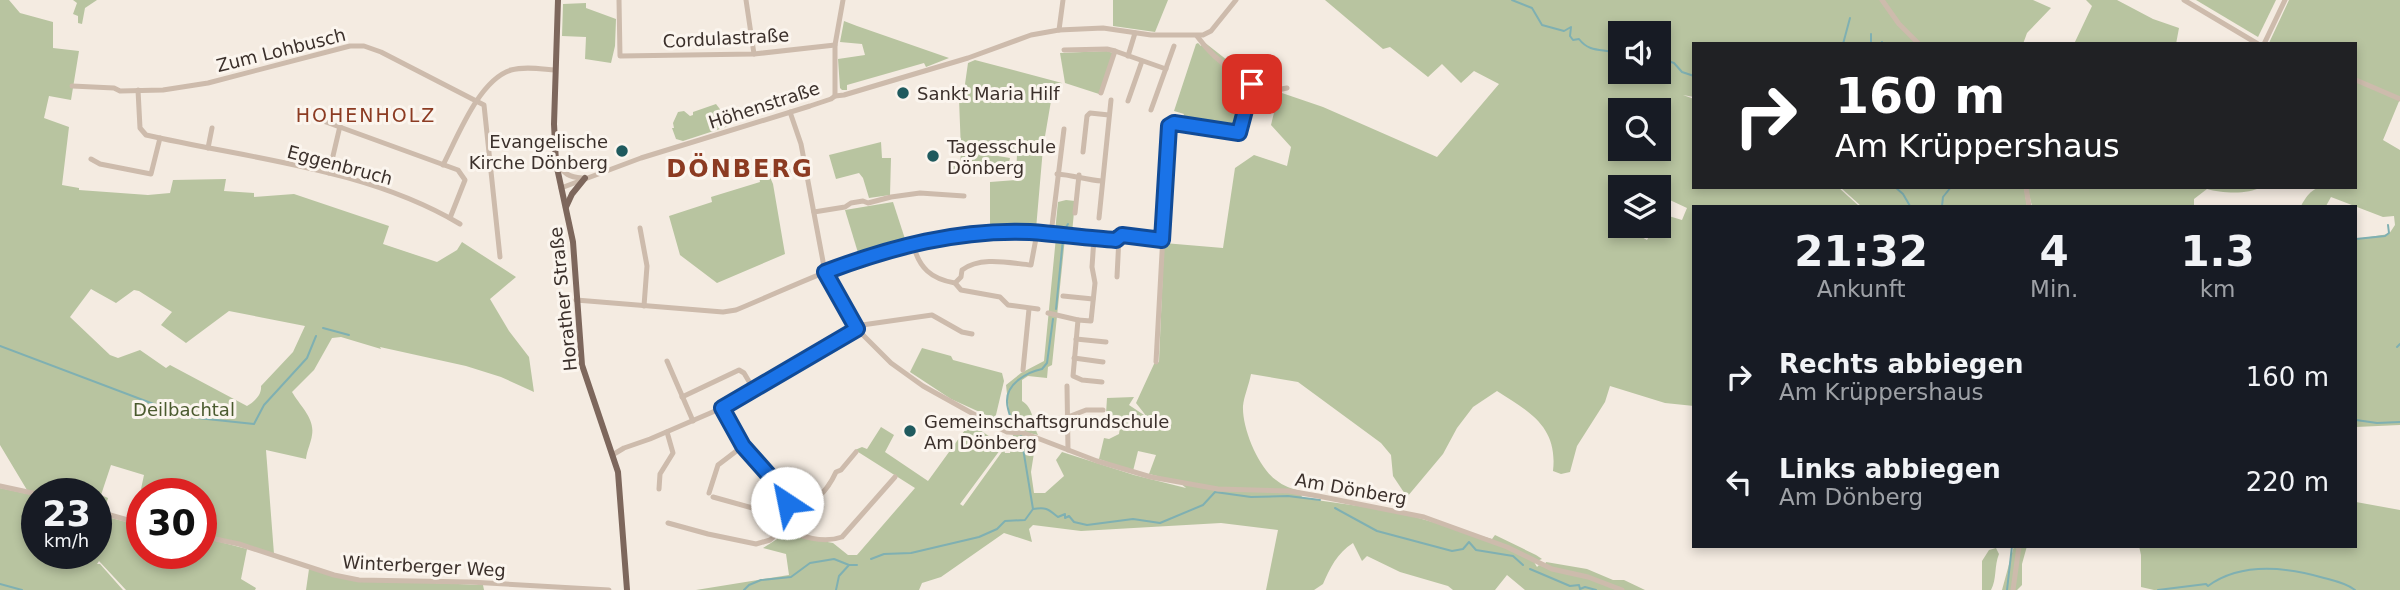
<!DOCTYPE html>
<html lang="de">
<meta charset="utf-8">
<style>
body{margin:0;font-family:"DejaVu Sans",sans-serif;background:#242831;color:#f1f3f6;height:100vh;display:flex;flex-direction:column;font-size:26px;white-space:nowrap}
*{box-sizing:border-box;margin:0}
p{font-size:23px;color:#9ea1a6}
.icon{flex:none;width:38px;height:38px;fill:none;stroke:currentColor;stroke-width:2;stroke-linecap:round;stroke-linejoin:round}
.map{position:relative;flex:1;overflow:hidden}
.sheet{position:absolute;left:1692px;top:205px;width:665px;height:343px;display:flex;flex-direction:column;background:#171b24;border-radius:0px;box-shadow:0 4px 10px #0003}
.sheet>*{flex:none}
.guide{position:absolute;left:1692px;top:42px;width:665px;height:147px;border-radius:0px;box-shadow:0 4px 10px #0003;background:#202124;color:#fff;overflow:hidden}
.controls{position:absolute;left:1608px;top:21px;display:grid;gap:14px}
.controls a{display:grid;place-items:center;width:63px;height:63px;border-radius:0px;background:#171b24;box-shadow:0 4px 10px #0003;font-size:35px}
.speed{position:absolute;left:21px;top:478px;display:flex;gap:14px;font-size:35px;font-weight:700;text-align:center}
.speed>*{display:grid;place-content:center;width:91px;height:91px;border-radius:50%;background:#171b24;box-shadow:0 4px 10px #0003;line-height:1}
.speed small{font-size:18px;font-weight:400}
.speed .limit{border:10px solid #d22;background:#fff;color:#111}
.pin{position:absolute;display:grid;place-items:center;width:60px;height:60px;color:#fff;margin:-30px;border-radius:14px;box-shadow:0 4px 10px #0006}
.me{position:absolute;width:77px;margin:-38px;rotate:326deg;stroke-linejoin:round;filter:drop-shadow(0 0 5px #0008)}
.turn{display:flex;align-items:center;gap:24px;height:147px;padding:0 28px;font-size:32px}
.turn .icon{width:91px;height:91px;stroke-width:2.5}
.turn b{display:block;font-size:49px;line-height:60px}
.eta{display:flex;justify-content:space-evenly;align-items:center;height:119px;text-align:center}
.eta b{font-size:42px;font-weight:600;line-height:49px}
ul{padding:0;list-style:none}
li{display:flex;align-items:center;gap:21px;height:105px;padding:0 28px}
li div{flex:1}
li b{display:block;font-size:26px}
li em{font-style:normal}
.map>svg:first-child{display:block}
</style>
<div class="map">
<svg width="2400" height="590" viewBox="0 0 2400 590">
<rect width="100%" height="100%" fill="#f4ebe1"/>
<g fill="#b8c4a0" fill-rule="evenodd">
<path d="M0,0H9L20,13L53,22V48L79,51L71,100L49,96L44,118L69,127L62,185L79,188V190L148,195L170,193L173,180L226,179L224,191L254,193V197L294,194L389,226L383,244L437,262L457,250L462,242L516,277L490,299L509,331L529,357L534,392L501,377L466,366L380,347L381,349L341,337L332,338L314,370L292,392C300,406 315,418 312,435C311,443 307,450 306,459L266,450L274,554L201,534V494L146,493L141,489L144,475L111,465L101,495L108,498L104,512L96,509V494L41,493L27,490L0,445ZM91,289L116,303L134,290L139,291L172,312L161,325L186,343L229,311L305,326L293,352L261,386C262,395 254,402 247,406L170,365L166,368L140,350L118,358L110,355L70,317Z"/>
<path d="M73,0H97L85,8L82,24L78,23V16L73,14L77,3Z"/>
<path d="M1113,0H1168L1155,32L1113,26Z"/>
<path d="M1325,0H2033L2051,8L2027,33L2023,44H1694V97L1683,95L1694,99V187H1838L1859,206H1694V406L1665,403L1610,386L1605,402L1577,446L1570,472L1561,474L1553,471C1558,427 1530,412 1497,391L1473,407L1457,428L1443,454L1407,497L1393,476L1391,455L1381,443L1298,382L1251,374C1249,385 1244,396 1243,406C1242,428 1258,467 1276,480C1283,486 1292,489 1301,491L1302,498L1394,511L1492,539L1495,535L1536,555L1542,559L1534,562L1537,567L1539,565L1544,567L1546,562L1587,569L1613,580H1624L1645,590H1525L1507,575L1495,590H1453L1448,586L1400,572L1367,556L1362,561L1353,543C1337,553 1330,568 1323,584L1314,590H1266L1278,530L1221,523L1081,531L1033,525L1029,529L1032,542L1004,533L941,577L922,583L919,590H696L789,575L786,554L763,548L785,534L833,543L848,555H857L915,488L855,450L862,447L867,449L881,427L894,435L885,452L928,481L970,423L1003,446L960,504L963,506L1004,449L1005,453H1010L1013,435H1023L1036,440L1031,472L1034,493H1045L1064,476L1056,460L1062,452L1134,475L1186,488L1178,481L1149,474L1156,455L1138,451L1133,471L1099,459L1104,438L1109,439L1119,434L1121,420L1106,414L1107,398L1134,397L1129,405L1147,417L1136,403L1154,364L1159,362L1164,243L1223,248L1235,168L1254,155L1287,166L1291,147L1271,125L1279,92L1323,107L1437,157L1499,84L1474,71L1461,83L1442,64L1428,77L1390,47L1383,49ZM1620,33H1659V72H1620ZM1620,110H1659V149H1620ZM1637,181L1647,187H1659V195L1687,208L1682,220L1662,214L1659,226H1655L1647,240L1613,221L1620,208V187H1633Z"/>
<path d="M2086,0H2117L2153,19L2179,28L2176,44H2074L2092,6Z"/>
<path d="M2196,0H2276L2258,37Z"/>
<path d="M2289,0H2400V99L2383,140L2400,150V425L2356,427V239L2389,234L2395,225L2394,216L2383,217L2331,197L2326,206H2301C2315,179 2327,187 2356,187V44L2269,43Z"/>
<path d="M586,3V8L616,19L615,46L611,63L585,59L586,37L562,36L563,4Z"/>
<path d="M844,21L857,26L949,58L926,67L924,63L847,85V90H842L840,88L838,59L865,55L862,44L840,42Z"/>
<path d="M1204,42L1250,78L1238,128L1182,119L1184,114L1174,111L1196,44L1198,43L1201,46Z"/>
<path d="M1107,51L1113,53L1099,94L1065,83L1060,53Z"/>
<path d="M975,60L1062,83L1052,95L1043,148L1036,229L990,231V182L1016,180L1017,154L974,152L1010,158L1006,175L949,169L950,166H960L961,151L959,99L964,91L968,63Z"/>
<path d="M716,104L732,125L683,141L676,139L672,128H674L673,123L678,112L684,111L690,116L693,115V112Z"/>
<path d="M881,142L882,158H891L890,195L869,198L863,178L859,173L836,179L829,155Z"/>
<path d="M759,176L770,177L773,184L785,254L717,283L680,255L669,216L712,202L711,197L760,182Z"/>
<path d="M1840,187H2024L2027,206H1861Z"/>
<path d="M2027,187H2261C2248,195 2221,193 2207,189L2194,199V206H2032Z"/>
<path d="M1066,200L1075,201L1072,233L1055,232L1058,202Z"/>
<path d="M893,202L906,242L859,256L845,210Z"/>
<path d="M1056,237L1065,238L1052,365L1048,367L1047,378L1028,376L1022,380V401C1034,408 1033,424 1038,435L1011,429L1006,385L1021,373L1044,361Z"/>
<path d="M922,348L951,356L953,360L1002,373L1004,381L995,419L951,399L910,372Z"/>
<path d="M0,488L37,496V553H96V514L142,526V553H201V537L247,549L241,579L256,588L255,590H126L99,561L97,564H100L123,590H0Z"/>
<path d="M2356,502L2400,510V590H2154L2141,587V555L2139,546H2356Z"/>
<path d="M2014,546H2027L2022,564V585L2017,590H2002Z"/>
<path d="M1996,548L1999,554C1994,566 1997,579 1991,590H1982V561L1989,550Z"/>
<path d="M309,569L360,580L483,585L484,590H306Z"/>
</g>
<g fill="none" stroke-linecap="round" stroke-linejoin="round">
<g stroke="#7fb0b2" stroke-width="2">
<path d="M1512,0L1532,8L1542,25L1564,31L1571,27L1570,36L1573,40L1579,39C1591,55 1607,47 1620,55"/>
<path d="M1843,44L1850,18"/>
<path d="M1871,44V34"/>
<path d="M1880,44L1882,42"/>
<path d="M1659,58L1674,63L1682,72L1694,76"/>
<path d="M1895,187L1903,194L1910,206"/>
<path d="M1942,206L1943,197L1951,187"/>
<path d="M1065,229L1068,224"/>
<path d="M2356,239L2385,236L2389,233L2388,225"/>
<path d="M1056,309L1063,239"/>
<path d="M323,328L349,335"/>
<path d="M0,346L188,417L254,424L264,405L307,358L316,336"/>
<path d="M2397,347L2400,344"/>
<path d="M2356,420L2377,423L2400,422"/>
<path d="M1013,425C1011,418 1007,409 1007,402C1006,384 1027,372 1042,369L1047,363L1053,319"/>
<path d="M1021,436L1033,509"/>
<path d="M1335,508L1377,531L1452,551L1463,549L1469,542L1476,550L1513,556L1523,565"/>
<path d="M871,559L884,554L911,553L979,537L997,529L1005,521L1025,520L1033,509C1047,507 1048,509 1058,517L1065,514V518L1069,516L1074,522L1087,525L1133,519L1160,523L1203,505L1215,492L1251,497L1288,496L1320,500"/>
<path d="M1530,569L1570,586L1579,585L1580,589L1585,587L1596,590"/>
<path d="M0,584L22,590"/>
<path d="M744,590L749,585L761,580L791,577L810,563L834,559L849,565H857"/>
<path d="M836,590L839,576L849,565"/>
<path d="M2007,590L2012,546"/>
<path d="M2158,590L2206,584L2208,586C2241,562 2286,567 2324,578C2335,581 2346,583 2355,590"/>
</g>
<g stroke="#cdbbac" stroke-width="5">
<path d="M619,0L620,56L754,54L835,45"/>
<path d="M746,0L754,54"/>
<path d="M1882,0L1899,24L1919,44"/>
<path d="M2184,0L2258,44"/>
<path d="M1059,30L1063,0"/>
<path d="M1197,36C1213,59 1257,96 1287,88"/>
<path d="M2264,44L2285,0"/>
<path d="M1064,50L1107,49L1115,51"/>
<path d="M1128,56L1135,33"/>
<path d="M2356,80L2400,99"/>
<path d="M72,86L114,88L120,91L163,90L208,83L350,46H364L381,52L484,105L500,257"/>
<path d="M138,90L140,128L146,135C250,159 366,168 460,224"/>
<path d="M1101,93L1115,51L1166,69"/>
<path d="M835,96V45L843,0"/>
<path d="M1128,101L1142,61"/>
<path d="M1151,110L1174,46"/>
<path d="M790,112L801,144L825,272L857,329L891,363L923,386L995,426L1007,432L1024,433L1097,461L1151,477L1218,489L1289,491L1318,496L1424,517L1507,547L1552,569L1588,577L1622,590"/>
<path d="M326,122L458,170L465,180L450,218"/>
<path d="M208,148L212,128"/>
<path d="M1083,152L1087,116L1090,113L1109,115"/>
<path d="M91,159L100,164L151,174L160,138"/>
<path d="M557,163C564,174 569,177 582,178"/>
<path d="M443,165C458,136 479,80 511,70C525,66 541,69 555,70"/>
<path d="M329,173L340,126"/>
<path d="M772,173L807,170"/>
<path d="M1057,174C1073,175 1086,180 1102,181"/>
<path d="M2026,187L2029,206"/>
<path d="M561,188L641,158L810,106L831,99L835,96L844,95L968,58L1031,35L1059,30L1103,28L1151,35H1203L1211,31L1236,0"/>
<path d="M814,212L845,207L851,203L863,201L868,203L891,197L920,193L964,196"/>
<path d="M1075,213L1079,175"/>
<path d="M1099,218L1111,100"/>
<path d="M640,228L647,266L644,306"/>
<path d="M1051,234L1064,129"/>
<path d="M1094,238L1092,267L1095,283L1091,321L1078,320L1073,376L1082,380L1102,382"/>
<path d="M913,244C919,268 931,279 955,283L961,290L1000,297L1008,305L1038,309"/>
<path d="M1117,277L1119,237"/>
<path d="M955,283L961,277L962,270C981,256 1009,263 1031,265L1037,233"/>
<path d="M1063,296L1093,299"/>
<path d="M576,300L723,312L736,310C806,281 878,244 954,236C1009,230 1062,236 1116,240L1122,235L1162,240"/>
<path d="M1048,313L1078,320"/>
<path d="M855,326L932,315L962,332L972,334"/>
<path d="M1076,339L1106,342"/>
<path d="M1074,358L1103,362"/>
<path d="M667,361L693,421"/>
<path d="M1156,362L1169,126L1174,123L1239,133L1252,84"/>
<path d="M1023,370L1029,309"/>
<path d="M1067,386L1068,450"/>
<path d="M682,397L739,370L744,373L754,390"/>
<path d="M1068,417L1086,410H1103"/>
<path d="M614,454L624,448L650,439L722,408L857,329"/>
<path d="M0,486L37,494"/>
<path d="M659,489L660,474L673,453L667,432"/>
<path d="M709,493L718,465L743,446"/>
<path d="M713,497L756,509L761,496L777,485"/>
<path d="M787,509C811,508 826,494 836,472L841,470L856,452"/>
<path d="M96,511L142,524"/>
<path d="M668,523L708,534L756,544L770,540L782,529L786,520L787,503L782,490L743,446L722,408"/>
<path d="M782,529C801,536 822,544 842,537L895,477"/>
<path d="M201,536L239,544L334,575L359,580L470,582L609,590"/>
<path d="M2013,590L2019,546"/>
</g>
<g stroke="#7d675c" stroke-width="6">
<path d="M558,0L554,124L556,163L573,242L582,365L618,472L627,590"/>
<path d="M566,207L572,194L585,178"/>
</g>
</g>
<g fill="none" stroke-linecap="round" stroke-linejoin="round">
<defs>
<path id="route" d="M787,503L782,490L743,446L722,408L857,329L825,272C891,247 959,229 1030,232C1058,234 1087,238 1116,240L1122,235L1162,240L1169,126L1174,123L1239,133L1252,84"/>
</defs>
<use href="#route" stroke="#114b97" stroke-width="18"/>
<use href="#route" stroke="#1a73e8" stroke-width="12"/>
</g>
<g fill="#1f5a5e" stroke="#fbf5ee" stroke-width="2.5">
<circle cx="903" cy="93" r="7"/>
<circle cx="622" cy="151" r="7"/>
<circle cx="933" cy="156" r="7"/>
<circle cx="910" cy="431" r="7"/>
</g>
<g text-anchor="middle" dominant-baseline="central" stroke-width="6" stroke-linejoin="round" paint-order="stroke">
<g font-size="18" fill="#3b302b" stroke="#fbf5ee">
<text transform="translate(726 38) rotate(-3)">Cordulastraße</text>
<text transform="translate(281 50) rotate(-14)">Zum Lohbusch</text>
<text transform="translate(764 105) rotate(-18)">Höhenstraße</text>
<text transform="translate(340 165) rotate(15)">Eggenbruch</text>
<text transform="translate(563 299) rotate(-96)">Horather Straße</text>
<text transform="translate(1351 489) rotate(10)">Am Dönberg</text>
<text transform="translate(424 566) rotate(3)">Winterberger Weg</text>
</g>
<g font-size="18" fill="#3b302b" stroke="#fbf5ee" text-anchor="start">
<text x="917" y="93">Sankt Maria Hilf</text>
<text x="608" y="141" text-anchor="end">Evangelische<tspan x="608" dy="21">Kirche Dönberg</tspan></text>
<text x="947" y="146">Tagesschule<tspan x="947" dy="21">Dönberg</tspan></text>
<text x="924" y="421">Gemeinschaftsgrundschule<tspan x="924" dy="21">Am Dönberg</tspan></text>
</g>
<g font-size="18" fill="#4a5a2e" stroke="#fbf5ee">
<text x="184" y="409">Deilbachtal</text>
</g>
<g font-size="19" letter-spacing="2" fill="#8c3b22" stroke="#fbf5ee">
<text x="366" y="115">HOHENHOLZ</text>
</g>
<g font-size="24" font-weight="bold" letter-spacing="2" fill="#8c3b22" stroke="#fbf5ee">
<text x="740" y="169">DÖNBERG</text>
</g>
</g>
</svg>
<div class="controls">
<a><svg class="icon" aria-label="sound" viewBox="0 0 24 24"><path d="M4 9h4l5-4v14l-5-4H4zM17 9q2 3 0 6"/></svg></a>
<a><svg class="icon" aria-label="search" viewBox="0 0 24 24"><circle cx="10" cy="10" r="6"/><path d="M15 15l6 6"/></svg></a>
<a><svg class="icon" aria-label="layers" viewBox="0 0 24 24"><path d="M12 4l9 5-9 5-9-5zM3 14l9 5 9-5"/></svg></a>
</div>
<div class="speed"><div>23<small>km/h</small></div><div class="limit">30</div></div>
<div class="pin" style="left:1252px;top:84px;background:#d93025"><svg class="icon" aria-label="arrive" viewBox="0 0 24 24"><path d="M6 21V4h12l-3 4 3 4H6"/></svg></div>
<svg class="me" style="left:787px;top:503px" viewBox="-20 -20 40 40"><circle r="19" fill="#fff"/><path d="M0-13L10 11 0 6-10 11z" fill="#1a73e8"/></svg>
<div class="guide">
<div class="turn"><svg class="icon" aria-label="right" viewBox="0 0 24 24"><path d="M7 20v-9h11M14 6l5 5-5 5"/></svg><div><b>160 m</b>Am Krüppershaus</div></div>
</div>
<section class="sheet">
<div class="eta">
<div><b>21:32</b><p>Ankunft</p></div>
<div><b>4</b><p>Min.</p></div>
<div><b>1.3</b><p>km</p></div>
</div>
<ul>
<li><svg class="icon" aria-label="right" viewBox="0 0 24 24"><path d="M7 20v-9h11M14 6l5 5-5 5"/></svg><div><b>Rechts abbiegen</b><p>Am Krüppershaus</p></div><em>160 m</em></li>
<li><svg class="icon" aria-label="left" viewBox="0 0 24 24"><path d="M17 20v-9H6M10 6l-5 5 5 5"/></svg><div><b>Links abbiegen</b><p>Am Dönberg</p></div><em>220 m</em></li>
</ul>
</section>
</div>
